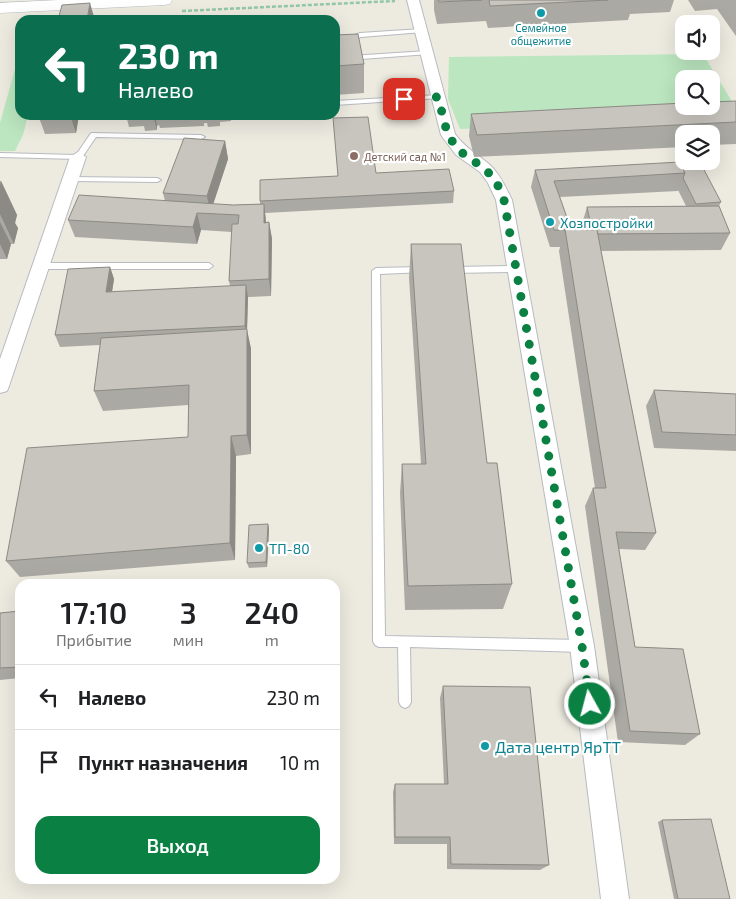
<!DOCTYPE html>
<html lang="ru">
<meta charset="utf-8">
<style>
body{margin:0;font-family:"Exo 2",sans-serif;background:#f2f2f2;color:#202124;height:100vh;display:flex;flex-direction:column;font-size:19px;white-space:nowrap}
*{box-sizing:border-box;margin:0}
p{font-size:16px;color:#757577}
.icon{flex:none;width:28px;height:28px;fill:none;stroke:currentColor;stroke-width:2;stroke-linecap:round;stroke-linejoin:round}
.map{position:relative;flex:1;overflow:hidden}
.sheet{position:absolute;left:15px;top:579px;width:325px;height:305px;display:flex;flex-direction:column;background:#fff;border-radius:15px;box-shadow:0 5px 20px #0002}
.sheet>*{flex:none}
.guide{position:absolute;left:15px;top:15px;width:325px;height:105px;border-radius:15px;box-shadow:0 5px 20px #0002;background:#0b6e4f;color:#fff;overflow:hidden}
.buttons{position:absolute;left:675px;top:15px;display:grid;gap:10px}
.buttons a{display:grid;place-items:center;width:45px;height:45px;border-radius:10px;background:#fff;box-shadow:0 5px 20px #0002;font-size:25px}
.pin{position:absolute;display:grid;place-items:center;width:42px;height:42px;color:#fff;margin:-21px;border-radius:10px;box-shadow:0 2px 8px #0006}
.me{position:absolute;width:55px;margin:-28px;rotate:353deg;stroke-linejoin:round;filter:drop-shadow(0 0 4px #0008)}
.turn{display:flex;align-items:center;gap:18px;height:105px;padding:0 20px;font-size:22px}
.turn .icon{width:65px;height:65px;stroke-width:2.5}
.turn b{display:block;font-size:35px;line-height:42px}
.eta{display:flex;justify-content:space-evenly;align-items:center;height:85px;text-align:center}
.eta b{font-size:30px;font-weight:600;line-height:35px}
.button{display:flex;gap:10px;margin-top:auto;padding:10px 20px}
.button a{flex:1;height:58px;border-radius:15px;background:#0b8043;color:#fff;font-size:20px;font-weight:600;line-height:58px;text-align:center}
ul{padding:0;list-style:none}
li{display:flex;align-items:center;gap:15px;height:65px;padding:0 20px;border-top:1px solid #e0e0e0}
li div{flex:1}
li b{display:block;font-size:19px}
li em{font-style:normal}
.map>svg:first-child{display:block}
</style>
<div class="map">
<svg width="736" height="899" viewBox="0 0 736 899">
<rect width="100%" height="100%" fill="#edebe0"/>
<g fill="#bbe6bf" fill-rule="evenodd">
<path d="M20,51V115H28L23,135L15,151H0V123Z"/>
<path d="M703,54L736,108V118L460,129L448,99L449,57ZM684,79H711V106H684Z"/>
</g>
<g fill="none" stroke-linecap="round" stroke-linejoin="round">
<defs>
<g id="lane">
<path d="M421,29L424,31L423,32L361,37L353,40L335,41V37L352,36L360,33Z"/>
<path d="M427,51L429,52V54L335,61V57Z"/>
<path d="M438,95L441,97L440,98L335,105V101Z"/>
<path d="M91,133L201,135L205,137L201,139L96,137L81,159H78L0,157V153L76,155Z"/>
<path d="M68,177L157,178L161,180L157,182L71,181H68Z"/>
<path d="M41,263H209L213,266L209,269H41L37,266Z"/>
<path d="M517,266L521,269L517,272L451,273L447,270L451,267Z"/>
<path d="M421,267L424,268V272L380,274L385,636L582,640L586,642L588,646L586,650L582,652L410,647L411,702L409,706L405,708L401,706L399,702L398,647H379L375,645L373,641L372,271L376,268Z"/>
</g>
<g id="street">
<path d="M407,0H419L455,134C467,150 478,154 491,166C501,176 506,188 512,200L594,646L629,899H601L570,646L496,200L488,183L480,172L456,155L441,135Z"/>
<path d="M78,152L86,157L9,386L7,391L0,393V359L70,157Z"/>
</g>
<path id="secondary" d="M59,0H172L170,4L164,5L0,13V3Z"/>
</defs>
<use href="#lane" stroke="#b8bac0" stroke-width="2"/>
<use href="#street" stroke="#b8bac0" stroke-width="2"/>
<use href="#secondary" stroke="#b9bcc3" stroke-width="1"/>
<path stroke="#94c7a8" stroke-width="2.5" stroke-dasharray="4 2" stroke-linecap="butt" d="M182,11L395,1"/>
<use href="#lane" fill="#fff" fill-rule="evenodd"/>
<use href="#street" fill="#fff" fill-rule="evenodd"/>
<use href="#secondary" fill="#fff" fill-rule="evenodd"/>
</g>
<g fill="#aba9a3" fill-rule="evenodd">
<path d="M434,0H674L670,12L630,14L628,20L488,28L486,21L437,24L434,10Z"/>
<path d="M688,0H736V36L717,9L695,11Z"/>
<path d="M335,35L364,64V93L335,95Z"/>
<path d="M736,101V144L711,145V134H684V147L474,157L469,136L471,114Z"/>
<path d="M38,115H79L76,133L45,134Z"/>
<path d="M126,115H231V121L220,122V126L208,127L207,123H204V126L160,128L159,125L157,126V130L145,131L144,126L129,127Z"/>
<path d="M333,118L376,173L454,191L453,203L265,213L266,222H269L272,239L271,296L248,297L247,330L251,349V454L236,456L235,560L20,577L6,561L188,437V405L103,411L94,391L100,345L60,347L55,335L110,267L114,279L112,292L230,286L229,281L232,232L201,230L197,244L75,237L68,220L165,201L163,193L225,141L228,159L213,204L233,205L260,204V201L338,177Z"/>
<path d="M682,167L721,202L719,206L730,233L721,250L601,251L656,533L645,550L619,549L635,647L700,734L685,745L618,742L585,506L593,488H595L559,251L560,247H550L531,187L535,170ZM678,190L686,206L587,207L582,224L583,229H571L560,197L678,191Z"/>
<path d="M0,181H1L17,215L15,223L18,228L14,244H11L7,259H0Z"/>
<path d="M411,244L487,463L512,584L503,609L405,610L400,493L402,464H421L409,278Z"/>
<path d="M654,390L736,394V451L654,448L646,406Z"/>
<path d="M268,524L269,529L267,567L249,568L247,563Z"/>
<path d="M20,611V678L0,680V613Z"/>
<path d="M443,686L549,865L540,870L447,869V844H394L393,792L395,784H444L440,698Z"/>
<path d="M662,820L730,899H674L658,822Z"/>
</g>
<g fill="#8b8a84">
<path d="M90,3L95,20H87Z"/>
<path d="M70,115H79L76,133Z"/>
<path d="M153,115H155L157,126V130Z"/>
<path d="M225,141L228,159L210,214L207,196Z"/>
<path d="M1,181L17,215L15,223L18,228L14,244L0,214V185Z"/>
<path d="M264,204L266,221L267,240L264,223Z"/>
<path d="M197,213L201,230L197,244L193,227Z"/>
<path d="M0,222L11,244L7,259L0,244Z"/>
<path d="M269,222L272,239L271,296L269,279Z"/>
<path d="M110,267L114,279L110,304L106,292Z"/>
<path d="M246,285L248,297L247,330L251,349V454L247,435V337L245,326Z"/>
<path d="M231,436L236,456L235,560L230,543Z"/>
<path d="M268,524L269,529L267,567L266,562Z"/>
</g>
<g fill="#c7c5bd" stroke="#8b8a84">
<path d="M438,0H482L439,2Z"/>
<path d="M489,0H608L490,6Z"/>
<path d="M90,3L87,20H58L62,5Z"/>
<path d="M358,34L364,64L335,66V35Z"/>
<path d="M736,101V122L477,135L471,114L684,103V106H711V102Z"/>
<path d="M368,117L376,173L449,169L454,191L260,201V180L338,176L333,118Z"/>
<path d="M184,138L225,141L207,196L163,193Z"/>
<path d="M680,162L685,173L554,181L571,229H565V230H554L535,170Z"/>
<path d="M702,166L721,202L696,204L683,178L685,173L682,167Z"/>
<path d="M79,195L233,205L264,204V223L269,222V279L229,281L232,224H238L239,215L197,213L193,227L68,220Z"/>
<path d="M719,206L730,233L598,234L597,230H592L587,207Z"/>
<path d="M565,229L597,230L656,533L616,532L635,647L683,649L700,734L630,731L593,488H606Z"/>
<path d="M411,244H461L487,463H497L512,584L408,586L402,464H426Z"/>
<path d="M110,267L106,292L246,285L245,326L55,335L68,269Z"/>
<path d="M247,329V435L231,436L230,543L6,561L27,448L188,437L189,385L94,391L101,338Z"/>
<path d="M654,390L736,394V435L662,432Z"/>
<path d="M268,524L266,562L247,563L249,525Z"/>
<path d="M20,611V667L0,668V613Z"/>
<path d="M443,686L530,687L549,865L451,864L450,837H395V784H448Z"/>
<path d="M711,819L730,899H678L662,820Z"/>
</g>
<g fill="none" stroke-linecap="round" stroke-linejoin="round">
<path stroke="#0b8043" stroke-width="9" stroke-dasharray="0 16.2" d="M404,99L438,97L448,136L461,152L485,169L496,181L504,200L582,646L590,704"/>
</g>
<g fill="#0f9aa8" stroke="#fff" stroke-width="2">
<circle cx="541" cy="13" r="5"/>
<circle cx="550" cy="222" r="5"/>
<circle cx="259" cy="548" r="5"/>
<circle cx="485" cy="746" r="5"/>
</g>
<circle fill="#8d6e63" stroke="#fff" stroke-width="2" cx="354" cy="156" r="5"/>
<g text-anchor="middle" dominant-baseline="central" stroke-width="4.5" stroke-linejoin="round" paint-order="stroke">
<g font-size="11" fill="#0d838f" stroke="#fff">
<text x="541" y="27">Семейное<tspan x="541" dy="13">общежитие</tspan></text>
</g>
<g font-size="11" fill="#785e54" stroke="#fff" text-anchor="start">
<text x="364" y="156">Детский сад №1</text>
</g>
<g font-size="14" fill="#0d838f" stroke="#fff" text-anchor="start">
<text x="560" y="222">Хозпостройки</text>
<text x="269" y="548">ТП-80</text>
</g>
<g font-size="16" fill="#0d838f" stroke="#fff" text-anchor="start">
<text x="495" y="746">Дата центр ЯрТТ</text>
</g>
</g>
</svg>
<div class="buttons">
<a><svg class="icon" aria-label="sound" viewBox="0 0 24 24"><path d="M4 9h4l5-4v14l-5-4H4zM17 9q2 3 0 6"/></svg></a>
<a><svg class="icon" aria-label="search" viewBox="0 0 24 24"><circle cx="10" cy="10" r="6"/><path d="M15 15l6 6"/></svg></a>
<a><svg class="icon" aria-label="layers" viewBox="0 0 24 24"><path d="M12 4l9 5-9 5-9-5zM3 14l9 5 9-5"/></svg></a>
</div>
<div class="pin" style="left:404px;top:99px;background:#d93025"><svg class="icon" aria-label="arrive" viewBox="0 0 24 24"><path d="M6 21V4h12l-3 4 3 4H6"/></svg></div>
<svg class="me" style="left:590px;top:704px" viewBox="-20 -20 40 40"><circle r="17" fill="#0b8043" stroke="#fff" stroke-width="3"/><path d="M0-11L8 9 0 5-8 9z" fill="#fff"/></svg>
<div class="guide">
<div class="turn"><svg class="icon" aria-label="left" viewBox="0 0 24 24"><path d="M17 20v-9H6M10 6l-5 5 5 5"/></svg><div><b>230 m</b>Налево</div></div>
</div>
<section class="sheet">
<div class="eta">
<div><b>17:10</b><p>Прибытие</p></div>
<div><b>3</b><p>мин</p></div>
<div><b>240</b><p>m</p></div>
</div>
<ul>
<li><svg class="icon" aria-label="left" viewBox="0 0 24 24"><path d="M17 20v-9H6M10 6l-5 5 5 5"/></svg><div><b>Налево</b></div><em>230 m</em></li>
<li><svg class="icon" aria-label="arrive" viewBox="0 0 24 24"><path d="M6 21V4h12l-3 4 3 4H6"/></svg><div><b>Пункт назначения</b></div><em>10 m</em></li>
</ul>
<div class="button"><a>Выход</a></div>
</section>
</div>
